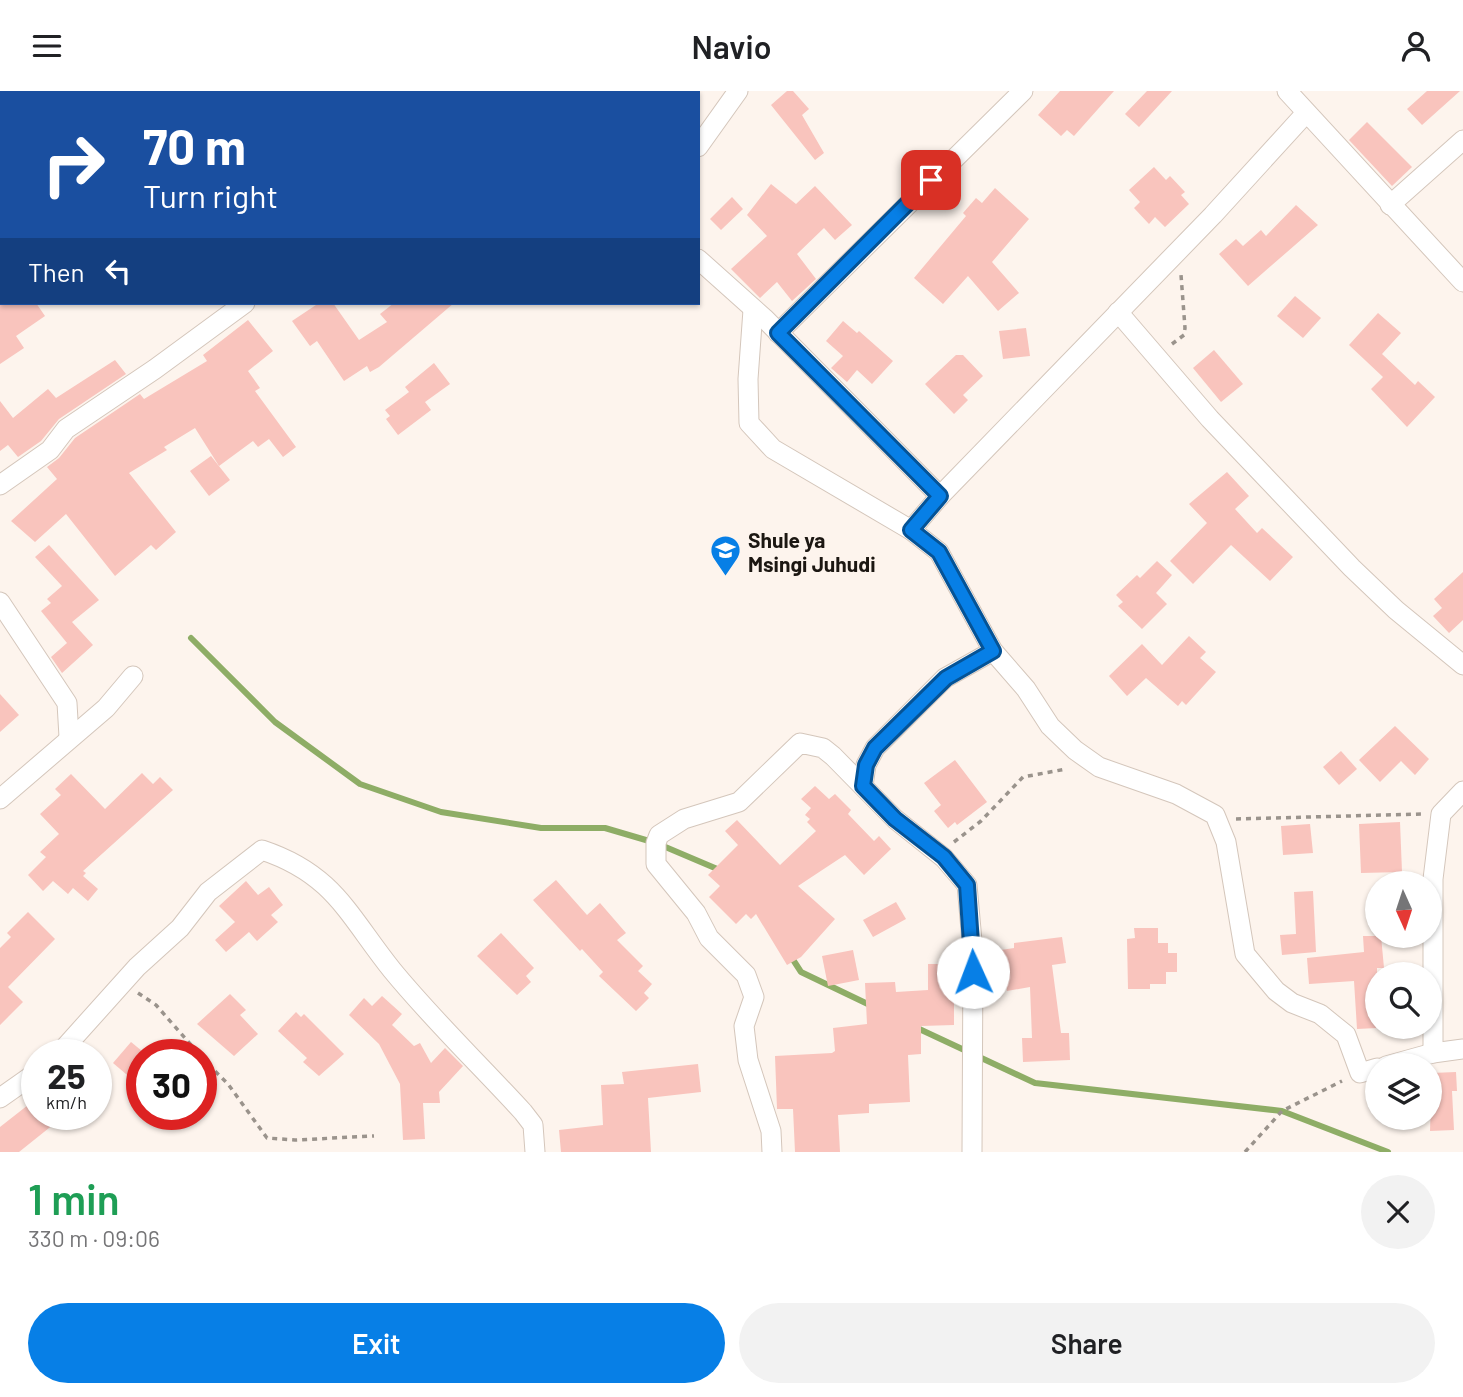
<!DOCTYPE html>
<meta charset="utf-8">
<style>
body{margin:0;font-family:Barlow,sans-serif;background:#f2f2f2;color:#202124;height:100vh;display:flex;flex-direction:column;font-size:26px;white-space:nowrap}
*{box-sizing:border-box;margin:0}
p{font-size:23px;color:#757577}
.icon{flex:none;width:38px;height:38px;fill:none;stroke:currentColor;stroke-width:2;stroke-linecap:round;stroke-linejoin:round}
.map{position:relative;height:1061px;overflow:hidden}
.sheet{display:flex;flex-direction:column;background:#fff;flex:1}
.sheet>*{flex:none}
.hud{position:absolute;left:0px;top:0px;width:700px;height:214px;box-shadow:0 2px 5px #0004;background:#1a4fa0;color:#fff;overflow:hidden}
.needle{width:46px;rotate:177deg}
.buttons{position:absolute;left:1365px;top:780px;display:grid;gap:14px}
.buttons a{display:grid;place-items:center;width:77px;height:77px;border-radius:50%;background:#fff;box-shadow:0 2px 5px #0004;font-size:35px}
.speed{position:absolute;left:21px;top:948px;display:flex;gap:14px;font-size:35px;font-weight:700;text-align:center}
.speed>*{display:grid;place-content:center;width:91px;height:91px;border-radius:50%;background:#fff;box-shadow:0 2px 5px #0004;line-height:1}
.speed small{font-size:18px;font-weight:400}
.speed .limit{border:10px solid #d22;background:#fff;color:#111}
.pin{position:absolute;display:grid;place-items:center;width:60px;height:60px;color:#fff;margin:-30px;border-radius:14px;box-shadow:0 4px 10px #0006}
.me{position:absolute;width:77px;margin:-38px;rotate:358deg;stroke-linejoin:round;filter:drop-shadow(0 0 5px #0008)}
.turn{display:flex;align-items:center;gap:24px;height:147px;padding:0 28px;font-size:32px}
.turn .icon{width:91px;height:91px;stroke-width:2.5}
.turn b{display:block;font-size:49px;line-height:60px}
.then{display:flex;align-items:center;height:66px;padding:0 28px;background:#0003;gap:14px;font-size:26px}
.round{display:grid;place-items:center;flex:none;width:74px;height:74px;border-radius:37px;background:#f2f2f2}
.head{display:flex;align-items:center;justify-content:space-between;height:119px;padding:0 28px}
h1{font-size:42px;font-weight:600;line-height:52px;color:#1e9e55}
.button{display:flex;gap:14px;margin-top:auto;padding:14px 28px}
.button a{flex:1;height:80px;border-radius:42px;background:#077fe6;color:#fff;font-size:28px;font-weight:600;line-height:80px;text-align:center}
.button a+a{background:#f2f2f2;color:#202124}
header{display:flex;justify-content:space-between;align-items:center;height:91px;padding:0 28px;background:#fff;font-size:32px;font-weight:600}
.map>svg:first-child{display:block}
</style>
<header><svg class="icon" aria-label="menu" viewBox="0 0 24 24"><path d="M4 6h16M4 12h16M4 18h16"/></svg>Navio<svg class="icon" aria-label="person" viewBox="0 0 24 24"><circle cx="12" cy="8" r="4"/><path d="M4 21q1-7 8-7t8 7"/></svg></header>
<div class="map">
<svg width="1463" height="1061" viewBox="0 0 1463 1061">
<rect width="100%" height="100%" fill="#fdf4ed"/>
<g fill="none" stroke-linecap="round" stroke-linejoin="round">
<g stroke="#8ead66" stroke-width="6">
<path d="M191,547L275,631L360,693L441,721L541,737H605L656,752L722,780"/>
<path d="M790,864L801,881L874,916"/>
<path d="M915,936L1035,992L1282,1020L1388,1061"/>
</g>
</g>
<g fill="#f9c4bd">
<path d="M787,0H793L809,18L802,24L824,62L815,69L771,14Z"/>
<path d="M1060,0H1114L1074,45L1067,39L1061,45L1038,24Z"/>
<path d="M1147,0H1172L1139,36L1125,23Z"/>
<path d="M1427,0H1460L1422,34L1407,18Z"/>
<path d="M1367,31L1412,76L1392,95L1349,49Z"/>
<path d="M1154,76L1166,89L1170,85L1185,101L1181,104L1189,113L1165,136L1155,126L1149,133L1134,117L1140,111L1129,99Z"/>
<path d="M771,93L796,113L815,95L852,134L835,149L824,137L797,163L816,188L792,210L777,191L760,207L731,178L767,145L747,124Z"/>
<path d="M995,97L1029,128L992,171L1019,202L998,220L968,185L943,213L914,187L966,125L963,122L976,107L982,112Z"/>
<path d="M732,106L743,118L721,139L710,128Z"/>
<path d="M1296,114L1318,134L1248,195L1219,163L1236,148L1243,155L1261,139L1266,145Z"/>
<path d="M1295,205L1321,227L1303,247L1277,225Z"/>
<path d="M0,212H36L45,225L16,245L24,257L0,273Z"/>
<path d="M319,212H333L359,249L387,231L380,223L394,212H454L379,276L370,281L367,275L344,290L317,250L310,255L292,230Z"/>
<path d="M1378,222L1401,242L1382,263L1415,294L1418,290L1435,306L1407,336L1371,298L1383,286L1349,254Z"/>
<path d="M248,229L273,260L248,280L260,297L255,300L296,356L283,366L269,348L258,356L253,350L219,375L195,337L164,356L167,359L129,382L176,441L156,459L151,454L115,485L66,423L35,451L11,430L57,388L47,376L59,367L75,347L140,303L144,308L207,270L203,264Z"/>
<path d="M843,230L857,242L859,240L893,270L872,293L857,279L847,291L831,277L843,265L826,250Z"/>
<path d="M1026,237L1030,265L1003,268L999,240Z"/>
<path d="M1214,259L1243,293L1221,311L1193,277Z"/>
<path d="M956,264H963L983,285L963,304L968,309L954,323L925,293Z"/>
<path d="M115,269L126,283L59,328L41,350L18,366L8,354L0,360V310L13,327L48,298L56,307Z"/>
<path d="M434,272L450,293L425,311L431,319L398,344L386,328L390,325L385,319L409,301L405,296Z"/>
<path d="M211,365L230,389L209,405L190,380Z"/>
<path d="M1227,381L1249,405L1235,418L1257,442L1262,437L1293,466L1270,490L1231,454L1193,493L1170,470L1207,432L1189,413Z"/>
<path d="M49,454L99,509L72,531L93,554L62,582L51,566L67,552L41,520L51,512L47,508L62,495L35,466Z"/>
<path d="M1157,470L1172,484L1156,502L1167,513L1142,538L1118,515L1123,511L1116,504L1137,484L1140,487Z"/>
<path d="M1463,481V529L1449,542L1433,525L1442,517L1434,508Z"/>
<path d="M1189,545L1206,561L1200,567L1216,581L1186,614L1182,610L1178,615L1146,587L1127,605L1109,585L1142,553L1162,574Z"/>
<path d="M0,603L19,624L0,641Z"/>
<path d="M1395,635L1429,668L1415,684L1401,670L1380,691L1359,669Z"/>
<path d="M1341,660L1357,678L1339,694L1323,676Z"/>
<path d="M955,669L987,711L957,734L955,731L948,737L934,720L941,714L924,692Z"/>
<path d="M142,682L153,693L160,686L173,699L83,780L86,782L83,785L98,798L88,810L73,797L68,803L53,790L43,800L28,784L46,766L40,761L59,743L40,723L61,704L55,698L71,683L105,718Z"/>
<path d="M815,695L829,708L835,703L851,719L848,723L874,750L879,745L891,758L864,784L845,764L798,795L835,828L801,866L787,874L756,823L751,828L746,823L736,833L709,806L720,795L708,784L738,754L725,740L737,729L780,774L816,740L807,731L810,728L805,724L811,717L801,708Z"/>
<path d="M1400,731L1402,781L1361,782L1359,733Z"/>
<path d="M1310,733L1313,762L1283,764L1281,735Z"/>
<path d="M556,789L587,824L600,812L626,842L617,849L643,875L638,880L652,893L644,902L649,907L636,920L599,885L603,881L582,858L580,860L533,809Z"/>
<path d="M246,790L258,804L269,796L283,814L271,824L278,831L257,850L249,841L226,861L215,849L235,831L219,815Z"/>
<path d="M1313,800L1316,861L1282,864L1280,844L1296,843L1294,801Z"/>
<path d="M896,811L906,828L873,846L863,829Z"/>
<path d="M28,821L55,848L8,896L23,911L0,934V857L11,846L7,842Z"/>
<path d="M1134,837H1158V852H1168V862H1177V881H1166V893H1150V898H1128L1127,848L1135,847Z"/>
<path d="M501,842L534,877L526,885L531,891L517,904L477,865Z"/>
<path d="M1363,845H1381L1384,877H1377V937L1357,938L1354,890L1309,893L1307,867L1364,861Z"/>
<path d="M1062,846L1066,872L1052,874L1061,942H1069L1070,969L1023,971L1022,947H1032L1030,896L1007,900L1001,859L1014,857V852Z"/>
<path d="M853,859L859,889L828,895L822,865Z"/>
<path d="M928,873H954V934L921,935V963L908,964L910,1011L869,1013V1022L838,1024L840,1061H795L793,1018H777L775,965L832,962L835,960L833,937L867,933L865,892L895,891L896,901L928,899Z"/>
<path d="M230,903L246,919L240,924L258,943L234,965L197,933Z"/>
<path d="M382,905L402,923L392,934L414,955L420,952L431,972L445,957L463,975L439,1001L440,1012H423L425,1048L403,1049L400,993L379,953L349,924L364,907L372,915Z"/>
<path d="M296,921L301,926L304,923L344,963L319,985L303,971L307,967L278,940Z"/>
<path d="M131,951L142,960V980L133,989L113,972Z"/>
<path d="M698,973L701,1001L648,1007L651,1061H561L559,1039L603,1034L601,994L624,993L622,981Z"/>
<path d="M1456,981L1457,1000H1452L1454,1039L1430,1040L1432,982Z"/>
<path d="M37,1007V1024H47L54,1033L19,1061H0V1036Z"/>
</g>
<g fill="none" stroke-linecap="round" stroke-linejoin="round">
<defs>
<g id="street">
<path d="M420,0L421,2"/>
<path d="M1287,0L1463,191"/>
<path d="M507,2L509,0"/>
<path d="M698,56L738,0"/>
<path d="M1390,114L1463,49"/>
<path d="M698,168L764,227L940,405"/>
<path d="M753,219L748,288L749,332L773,358L911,439L939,461L993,560L1026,598L1050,635L1075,659L1099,676L1176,703L1215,724L1226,751L1245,863L1276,900L1292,912L1320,923L1346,944L1360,982L1377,977"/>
<path d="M1118,221L1210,328L1352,477L1396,519L1463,574"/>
<path d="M778,242L1023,0"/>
<path d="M0,394L50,359L66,338L155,278L245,212"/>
<path d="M911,439L940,405L1213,124L1306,22"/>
<path d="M0,511L67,612L69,646"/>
<path d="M863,695L866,674L875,657L945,587L993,560"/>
<path d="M0,708L106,617L133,585"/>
<path d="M1433,962V788L1441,723L1463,700"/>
<path d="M58,964L137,876L180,837L208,801L262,759C334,783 348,824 392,879C433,929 480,974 523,1021L533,1034L535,1061"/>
<path d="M1386,975L1433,962L1463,958"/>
<path d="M0,1007L37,981"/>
<path d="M772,1061L771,1040L748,969L744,935L754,906L746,884L709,847L696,822L656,773V752L659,744L684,728L739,711L800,652L823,657L833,665L895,728L944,767L967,794L973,861L972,1061"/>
</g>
</defs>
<use href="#street" stroke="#d4c6bb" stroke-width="21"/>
<g stroke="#9a938c" stroke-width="3.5" stroke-dasharray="5 5" stroke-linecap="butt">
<path d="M1172,253L1184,244L1185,237L1181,184"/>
<path d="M1236,728L1421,723"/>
<path d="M954,751L981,730L1023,686L1066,678"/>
<path d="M138,902L156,914L200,964"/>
<path d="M201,966L228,993L267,1047L295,1049L374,1045"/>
<path d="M1245,1061L1282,1020L1342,990"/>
</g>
<use href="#street" stroke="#fff" stroke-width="19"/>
</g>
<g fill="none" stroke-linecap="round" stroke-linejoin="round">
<defs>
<path id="route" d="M931,89L778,242L940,405L911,439L939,461L993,560L946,587L875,657L866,674L863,695L895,728L944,766L967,794L973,881"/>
</defs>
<use href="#route" stroke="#055396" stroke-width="18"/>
<use href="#route" stroke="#077fe6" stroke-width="12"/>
</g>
<defs>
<symbol id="school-pin" viewBox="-11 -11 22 30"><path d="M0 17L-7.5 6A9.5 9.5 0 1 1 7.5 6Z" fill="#077fe6" stroke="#fdf4ed"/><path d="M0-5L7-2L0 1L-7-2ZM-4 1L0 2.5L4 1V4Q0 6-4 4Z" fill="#fff"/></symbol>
</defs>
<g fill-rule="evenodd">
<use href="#school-pin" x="708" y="442" width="35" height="47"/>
</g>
<g text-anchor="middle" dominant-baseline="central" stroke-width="5" stroke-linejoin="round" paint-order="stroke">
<g font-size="21" font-weight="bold" fill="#1c1712" stroke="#fdf4ed" text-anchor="start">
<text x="748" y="448">Shule ya<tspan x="748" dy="24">Msingi Juhudi</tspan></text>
</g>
</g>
</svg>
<div class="buttons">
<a><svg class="needle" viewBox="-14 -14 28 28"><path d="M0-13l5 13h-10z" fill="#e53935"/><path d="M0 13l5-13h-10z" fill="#757577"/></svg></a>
<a><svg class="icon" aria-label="search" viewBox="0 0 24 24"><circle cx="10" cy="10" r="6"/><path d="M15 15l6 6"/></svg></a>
<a><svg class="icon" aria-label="layers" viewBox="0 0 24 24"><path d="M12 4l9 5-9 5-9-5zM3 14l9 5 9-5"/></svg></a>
</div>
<div class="speed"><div>25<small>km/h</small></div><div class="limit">30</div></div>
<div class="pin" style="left:931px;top:89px;background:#d93025"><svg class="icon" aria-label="arrive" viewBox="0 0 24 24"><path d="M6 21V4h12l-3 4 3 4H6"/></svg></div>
<svg class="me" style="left:973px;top:881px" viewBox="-20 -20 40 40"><circle r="19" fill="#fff"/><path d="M0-13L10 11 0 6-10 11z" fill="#077fe6"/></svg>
<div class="hud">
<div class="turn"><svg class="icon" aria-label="right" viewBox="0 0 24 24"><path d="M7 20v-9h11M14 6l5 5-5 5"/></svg><div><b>70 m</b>Turn right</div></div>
<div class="then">Then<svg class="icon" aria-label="left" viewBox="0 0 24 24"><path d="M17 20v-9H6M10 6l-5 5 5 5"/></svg></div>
</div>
</div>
<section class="sheet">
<div class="head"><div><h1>1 min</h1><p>330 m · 09:06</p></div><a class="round"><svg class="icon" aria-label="close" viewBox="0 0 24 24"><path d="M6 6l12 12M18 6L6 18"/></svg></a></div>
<div class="button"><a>Exit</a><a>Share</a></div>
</section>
